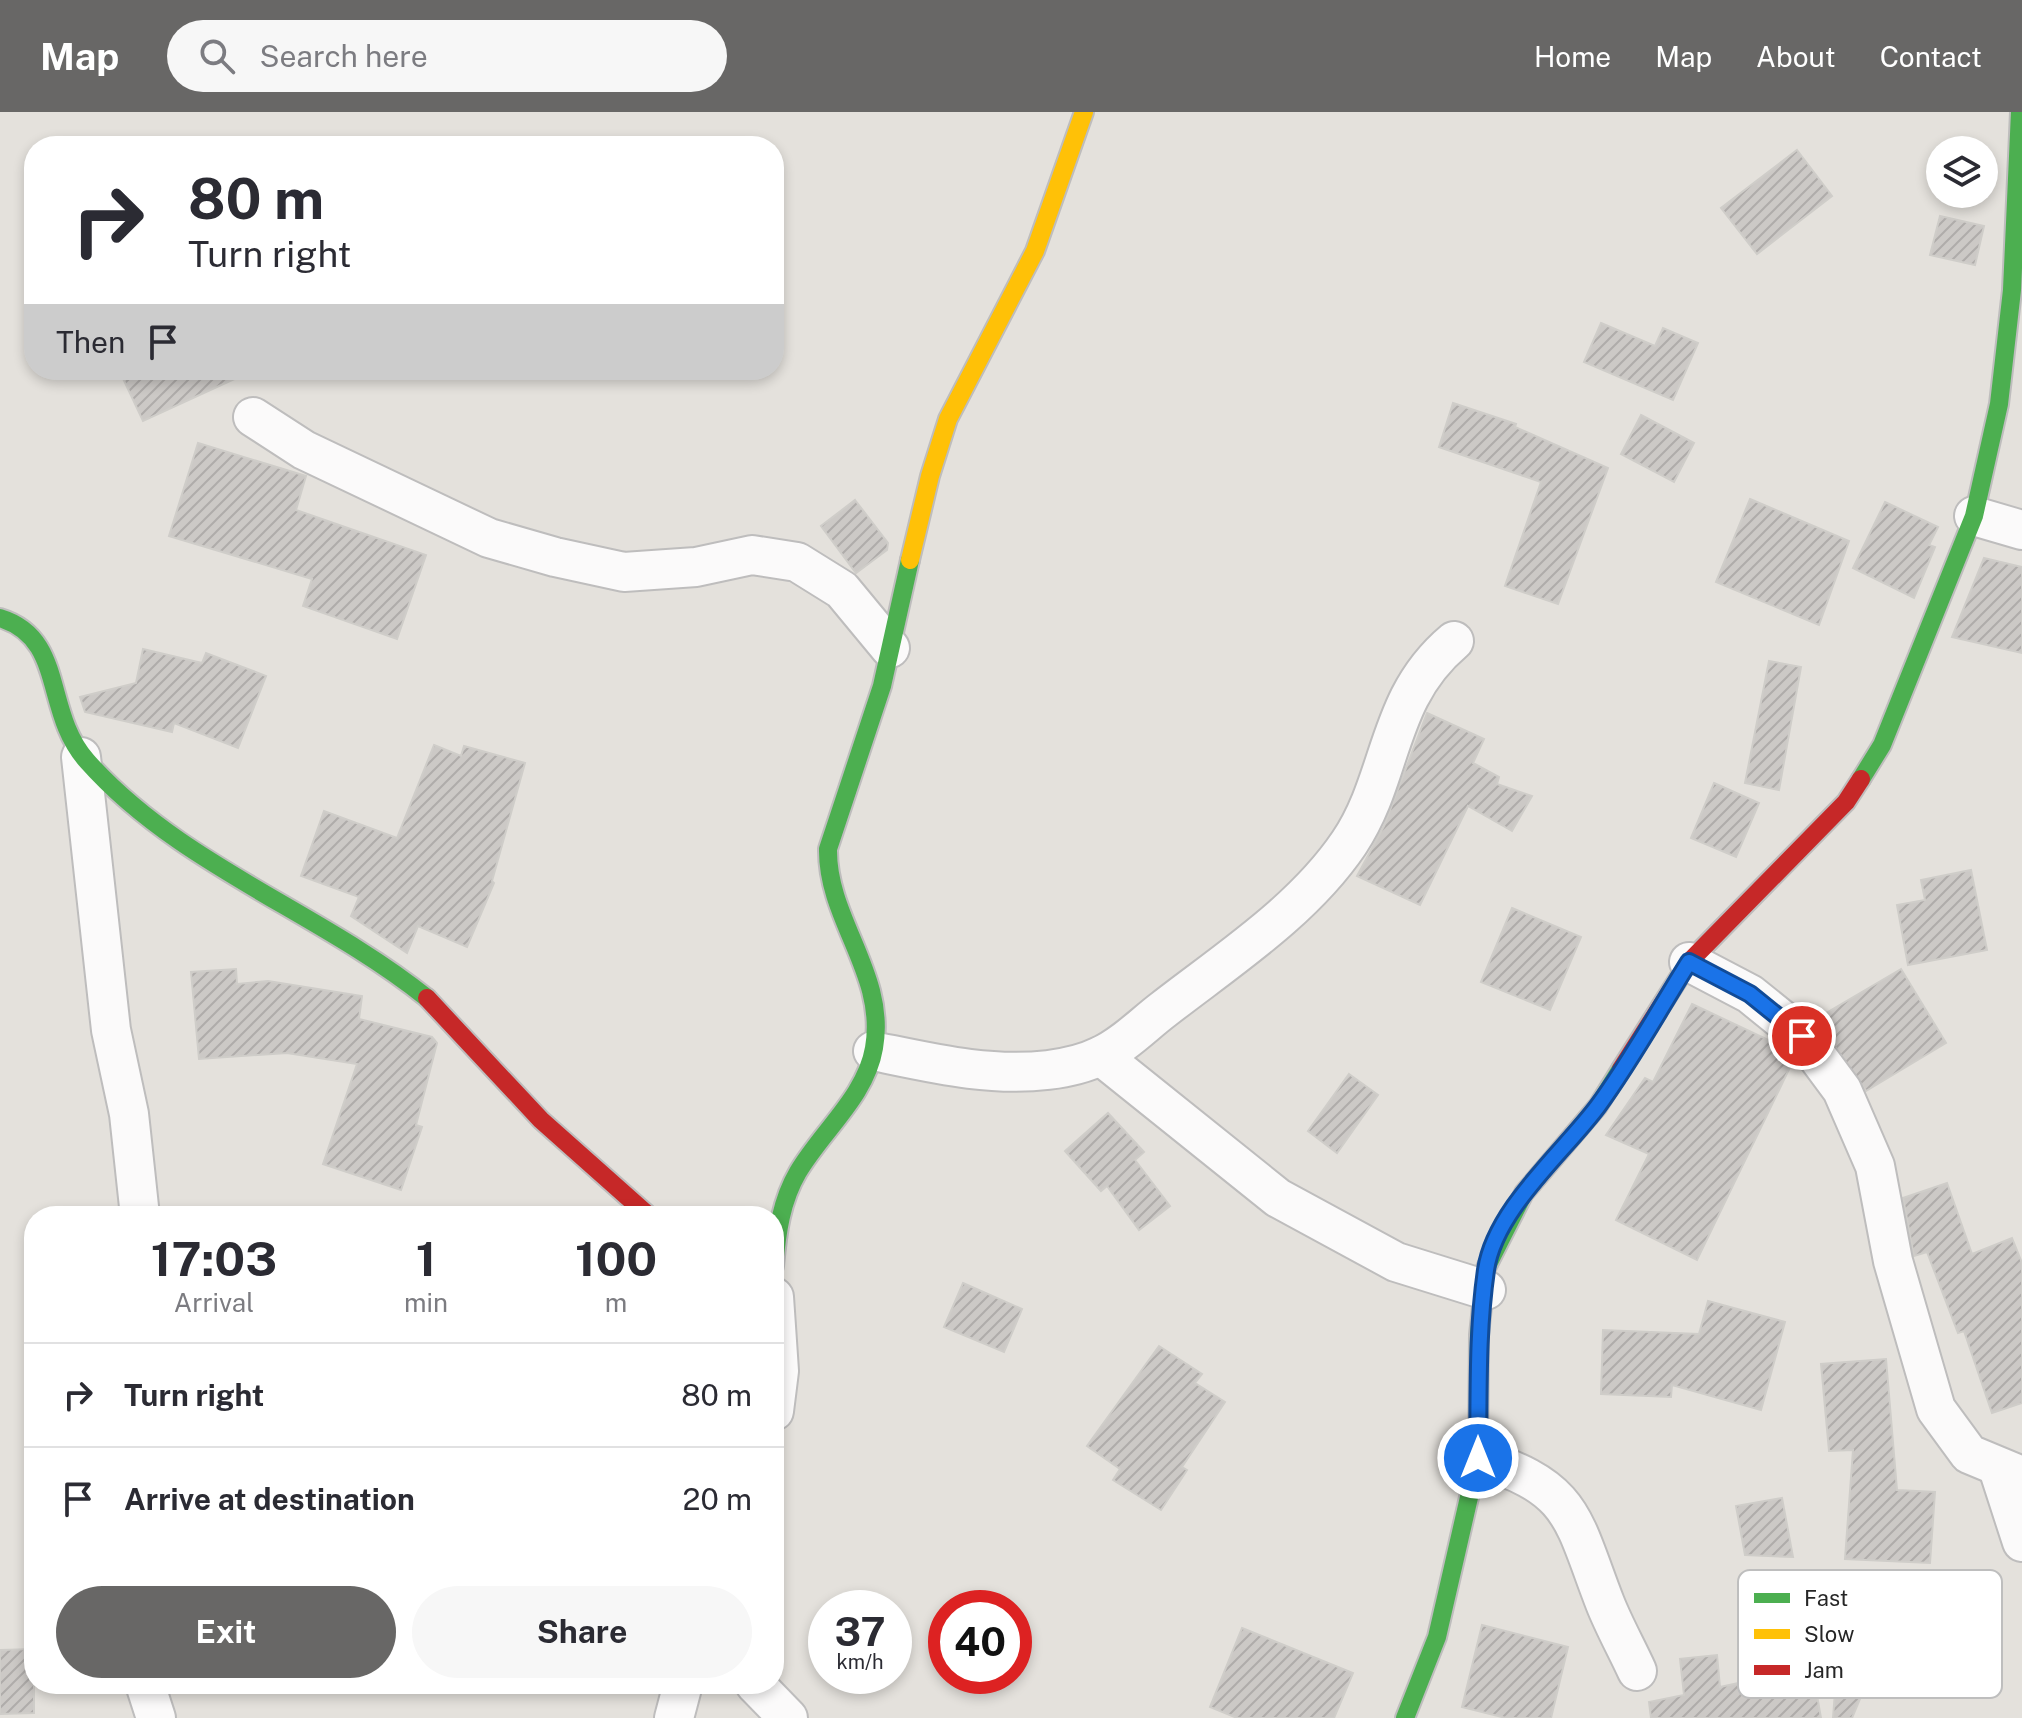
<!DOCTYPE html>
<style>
body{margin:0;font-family:"Public Sans",sans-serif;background:#f7f7f7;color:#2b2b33;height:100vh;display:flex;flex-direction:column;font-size:30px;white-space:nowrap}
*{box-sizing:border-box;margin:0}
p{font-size:26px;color:#7c7c81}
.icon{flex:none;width:44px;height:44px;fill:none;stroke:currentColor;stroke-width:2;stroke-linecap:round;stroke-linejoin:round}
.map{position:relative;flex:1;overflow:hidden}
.panel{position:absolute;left:24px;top:1094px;width:760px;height:488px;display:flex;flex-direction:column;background:#fff;border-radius:32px;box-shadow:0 4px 12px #0003}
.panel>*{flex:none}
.top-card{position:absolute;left:24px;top:24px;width:760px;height:244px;border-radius:32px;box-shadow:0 4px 12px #0003;background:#fff;color:#2b2b33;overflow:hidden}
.fabs{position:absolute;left:1926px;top:24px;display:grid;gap:16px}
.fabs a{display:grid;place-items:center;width:72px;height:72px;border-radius:50%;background:#fff;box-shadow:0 4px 12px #0003;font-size:40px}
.speed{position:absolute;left:808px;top:1478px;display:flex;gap:16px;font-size:40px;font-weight:700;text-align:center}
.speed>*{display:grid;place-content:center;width:104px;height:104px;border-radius:50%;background:#fff;box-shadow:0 4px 12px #0003;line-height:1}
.speed small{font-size:20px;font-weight:400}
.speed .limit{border:12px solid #d22;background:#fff;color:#111}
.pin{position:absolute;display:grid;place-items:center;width:68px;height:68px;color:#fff;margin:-34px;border:4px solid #fff;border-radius:50%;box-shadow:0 2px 8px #0007}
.me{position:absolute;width:88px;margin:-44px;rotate:0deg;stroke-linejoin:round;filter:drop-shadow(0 0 6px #0008)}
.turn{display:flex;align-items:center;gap:28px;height:168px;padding:0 32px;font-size:36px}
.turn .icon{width:104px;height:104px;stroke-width:2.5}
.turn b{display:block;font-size:56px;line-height:68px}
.then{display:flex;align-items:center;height:76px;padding:0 32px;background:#0003;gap:16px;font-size:30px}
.eta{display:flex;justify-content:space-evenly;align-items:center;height:136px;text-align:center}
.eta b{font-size:48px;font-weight:700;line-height:56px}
.button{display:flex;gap:16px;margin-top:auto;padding:16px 32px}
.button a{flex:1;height:92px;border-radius:48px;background:#686766;color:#fff;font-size:32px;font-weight:700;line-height:92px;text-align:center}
.button a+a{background:#f7f7f7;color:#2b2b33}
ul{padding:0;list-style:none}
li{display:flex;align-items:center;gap:24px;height:104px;padding:0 32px;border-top:2px solid #e1e1e2}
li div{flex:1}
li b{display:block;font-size:30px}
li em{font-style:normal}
header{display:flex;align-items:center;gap:48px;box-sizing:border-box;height:112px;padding:0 40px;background:#686766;color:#fff}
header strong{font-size:38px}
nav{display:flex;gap:44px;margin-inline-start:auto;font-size:28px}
.search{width:560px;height:72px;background:#f7f7f7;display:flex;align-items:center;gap:20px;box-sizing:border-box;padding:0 28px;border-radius:44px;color:#7c7c81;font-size:30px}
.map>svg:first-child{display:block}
</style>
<header>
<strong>Map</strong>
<div class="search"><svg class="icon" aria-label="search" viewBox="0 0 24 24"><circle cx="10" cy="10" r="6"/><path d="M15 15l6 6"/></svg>Search here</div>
<nav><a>Home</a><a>Map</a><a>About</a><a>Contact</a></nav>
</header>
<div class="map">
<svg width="2022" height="1606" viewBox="0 0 2022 1606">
<defs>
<pattern id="building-hatch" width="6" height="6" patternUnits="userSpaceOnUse" patternTransform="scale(2)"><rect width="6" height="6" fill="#ccc9c6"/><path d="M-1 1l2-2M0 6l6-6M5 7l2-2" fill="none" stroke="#afacaa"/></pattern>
</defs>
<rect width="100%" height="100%" fill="#e4e1dc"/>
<g fill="url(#building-hatch)" stroke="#cfcdc9" stroke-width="2">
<path d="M1797,38L1832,84L1757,142L1721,96Z"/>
<path d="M1940,104L1984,114L1975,153L1930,143Z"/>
<path d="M1601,211L1655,234L1663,216L1698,231L1673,288L1584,250Z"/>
<path d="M119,258H254L143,309Z"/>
<path d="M1453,291L1516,312L1515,315L1608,356L1558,492L1505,474L1541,370L1439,335Z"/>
<path d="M1641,303L1694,331L1674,370L1621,342Z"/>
<path d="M198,331L306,364L296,398L426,443L397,527L303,494L312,467L169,424Z"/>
<path d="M1750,387L1849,429L1819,513L1716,470Z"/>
<path d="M855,388L888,431L887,438L856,461L821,414Z"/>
<path d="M1885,390L1938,415L1929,433L1935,435L1914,486L1853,456Z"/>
<path d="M1984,446L2022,455V541L1952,525Z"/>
<path d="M143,537L202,551L206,541L266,564L238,636L174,611L172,620L85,600L80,585L136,571Z"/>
<path d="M1769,549L1801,555L1779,678L1745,671Z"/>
<path d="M1427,601L1484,627L1473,651L1499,665L1497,672L1532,684L1512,719L1468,694L1420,793L1357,764L1384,714Z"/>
<path d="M434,633L461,644L464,634L525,651L492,769L494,771L467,835L418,814L407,841L351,804L359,785L301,764L324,699L397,726Z"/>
<path d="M1714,671L1759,691L1736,745L1691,726Z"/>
<path d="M1971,758L1987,838L1908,853L1897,793L1925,788L1921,768Z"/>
<path d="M1512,796L1581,825L1550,898L1481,870Z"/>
<path d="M236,857L237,872L268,869L362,884L359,907L432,925L437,931L416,1013L422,1015L401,1078L323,1052L357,952L287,941L199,947L191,860Z"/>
<path d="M1901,857L1946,931L1866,979L1816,907Z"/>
<path d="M1692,892L1777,932L1793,949L1697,1148L1616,1108L1649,1042L1606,1023L1645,966L1653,970Z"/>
<path d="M1349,962L1378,983L1337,1041L1308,1019Z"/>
<path d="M1108,1001L1144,1040L1135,1048L1170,1094L1139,1118L1107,1074L1101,1079L1065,1039Z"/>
<path d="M1947,1071L1972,1142L2012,1126L2022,1151V1291L1992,1301L1964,1219L1958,1221L1927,1140L1914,1144L1903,1086Z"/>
<path d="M963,1171L1022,1197L1004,1240L944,1215Z"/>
<path d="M1708,1189L1785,1210L1761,1298L1672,1273L1671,1285L1601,1282L1603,1218L1699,1222Z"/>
<path d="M1159,1234L1202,1262L1195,1271L1225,1290L1182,1355L1187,1358L1161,1398L1113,1368L1120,1357L1087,1334Z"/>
<path d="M1886,1247L1897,1378L1935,1380L1930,1451L1845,1447L1853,1338L1829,1339L1821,1252Z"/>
<path d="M1782,1386L1793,1445L1745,1443L1736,1394Z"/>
<path d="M1842,1486L1893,1508L1852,1606H1833Z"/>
<path d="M1482,1513L1568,1535L1551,1606H1506L1462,1595Z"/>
<path d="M1242,1516L1353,1561L1334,1606H1237L1210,1595Z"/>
<path d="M34,1537V1601L0,1602V1538Z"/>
<path d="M1717,1543L1720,1575L1812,1555L1821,1606H1651L1649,1590L1684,1583L1680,1547Z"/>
</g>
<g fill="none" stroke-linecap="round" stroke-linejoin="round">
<defs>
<g id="street">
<path d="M253,305L304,338L489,426L555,445L624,460L696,455L752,443L797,450L842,478L890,536"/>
<path d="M1974,404L2022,418"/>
<path d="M81,645L111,918L129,1002L140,1104"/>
<path d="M1689,850L1750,882L1802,924L1842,978L1875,1054L1893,1149L1936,1297L1969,1342L2022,1364"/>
<path d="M873,939C932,951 988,965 1048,958C1064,956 1086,951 1100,944C1123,934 1144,912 1164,897C1227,848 1303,799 1349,731C1394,664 1385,587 1454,529"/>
<path d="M1101,944L1278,1086L1396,1150L1486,1178"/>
<path d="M774,1185L779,1259L774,1299"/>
<path d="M1478,1346C1575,1376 1572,1406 1605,1491C1614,1514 1627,1537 1637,1559"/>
<path d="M1998,1356L2022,1430"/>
<path d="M145,1572L156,1606"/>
<path d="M755,1572L788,1606"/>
<path d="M674,1606L683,1572"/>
</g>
<g id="fast">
<path d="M0,506C66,526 43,600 87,649C179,753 320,800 427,886"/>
<path d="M1861,667L1882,633L1974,404L1999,292L2012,178L2020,0"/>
<path d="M774,1154C777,1121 781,1089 798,1060C822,1019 866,984 874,936C887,862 827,808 828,737L882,574L910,448"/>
<path d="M1405,1606L1437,1525L1478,1346L1479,1223L1486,1156L1524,1081L1598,994L1621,957"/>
</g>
<path id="slow" d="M910,448L930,364L948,307L1035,139L1084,0"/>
<g id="jam">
<path d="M427,886L541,1008L649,1104"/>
<path d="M1621,957L1689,850L1846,690L1861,667"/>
</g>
</defs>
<use href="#street" stroke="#bebdbd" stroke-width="42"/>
<use href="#fast" stroke="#bebdbd" stroke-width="22"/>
<use href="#slow" stroke="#bebdbd" stroke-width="22"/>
<use href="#jam" stroke="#bebdbd" stroke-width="22"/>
<use href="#street" stroke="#fbfafa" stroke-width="38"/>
<use href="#fast" stroke="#4caf50" stroke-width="18"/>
<use href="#slow" stroke="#ffc107" stroke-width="18"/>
<use href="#jam" stroke="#c62828" stroke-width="18"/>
</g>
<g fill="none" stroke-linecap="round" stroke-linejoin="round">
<defs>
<path id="route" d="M1478,1346C1479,1283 1477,1220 1486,1158C1495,1097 1564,1040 1598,994C1631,949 1659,898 1689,850L1750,882L1802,924"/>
</defs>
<use href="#route" stroke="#114b97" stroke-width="20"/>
<use href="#route" stroke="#1a73e8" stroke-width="14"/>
</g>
<rect x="1738" y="1458" width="264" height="128" rx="12" fill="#fff" stroke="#bebebe" stroke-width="2"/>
<rect x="1754" y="1481" width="36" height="10" fill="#4caf50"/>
<rect x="1754" y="1517" width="36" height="10" fill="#ffc107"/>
<rect x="1754" y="1553" width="36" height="10" fill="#c62828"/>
<g font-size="22" fill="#262626">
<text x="1804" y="1494">Fast</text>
<text x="1804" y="1530">Slow</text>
<text x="1804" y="1566">Jam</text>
</g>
</svg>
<div class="fabs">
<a><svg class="icon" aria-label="layers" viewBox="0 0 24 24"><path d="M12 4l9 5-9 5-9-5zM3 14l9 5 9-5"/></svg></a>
</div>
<div class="speed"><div>37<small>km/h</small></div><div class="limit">40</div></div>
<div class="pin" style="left:1802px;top:924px;background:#d93025"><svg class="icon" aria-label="arrive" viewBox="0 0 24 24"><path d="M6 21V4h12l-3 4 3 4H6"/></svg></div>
<svg class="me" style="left:1478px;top:1346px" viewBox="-20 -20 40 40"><circle r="17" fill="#1a73e8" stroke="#fff" stroke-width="3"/><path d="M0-11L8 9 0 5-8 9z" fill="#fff"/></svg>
<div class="top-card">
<div class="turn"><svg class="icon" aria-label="right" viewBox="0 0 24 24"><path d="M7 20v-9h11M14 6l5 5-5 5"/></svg><div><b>80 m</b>Turn right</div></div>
<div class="then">Then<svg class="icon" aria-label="arrive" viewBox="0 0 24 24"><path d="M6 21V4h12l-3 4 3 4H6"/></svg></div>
</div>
<section class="panel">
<div class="eta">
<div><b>17:03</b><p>Arrival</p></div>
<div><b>1</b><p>min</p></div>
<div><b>100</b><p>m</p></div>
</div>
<ul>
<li><svg class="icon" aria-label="right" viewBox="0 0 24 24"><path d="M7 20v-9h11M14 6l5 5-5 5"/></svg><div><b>Turn right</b></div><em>80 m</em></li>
<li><svg class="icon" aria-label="arrive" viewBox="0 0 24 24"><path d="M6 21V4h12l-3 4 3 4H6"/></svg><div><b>Arrive at destination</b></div><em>20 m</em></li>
</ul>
<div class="button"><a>Exit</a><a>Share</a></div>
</section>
</div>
